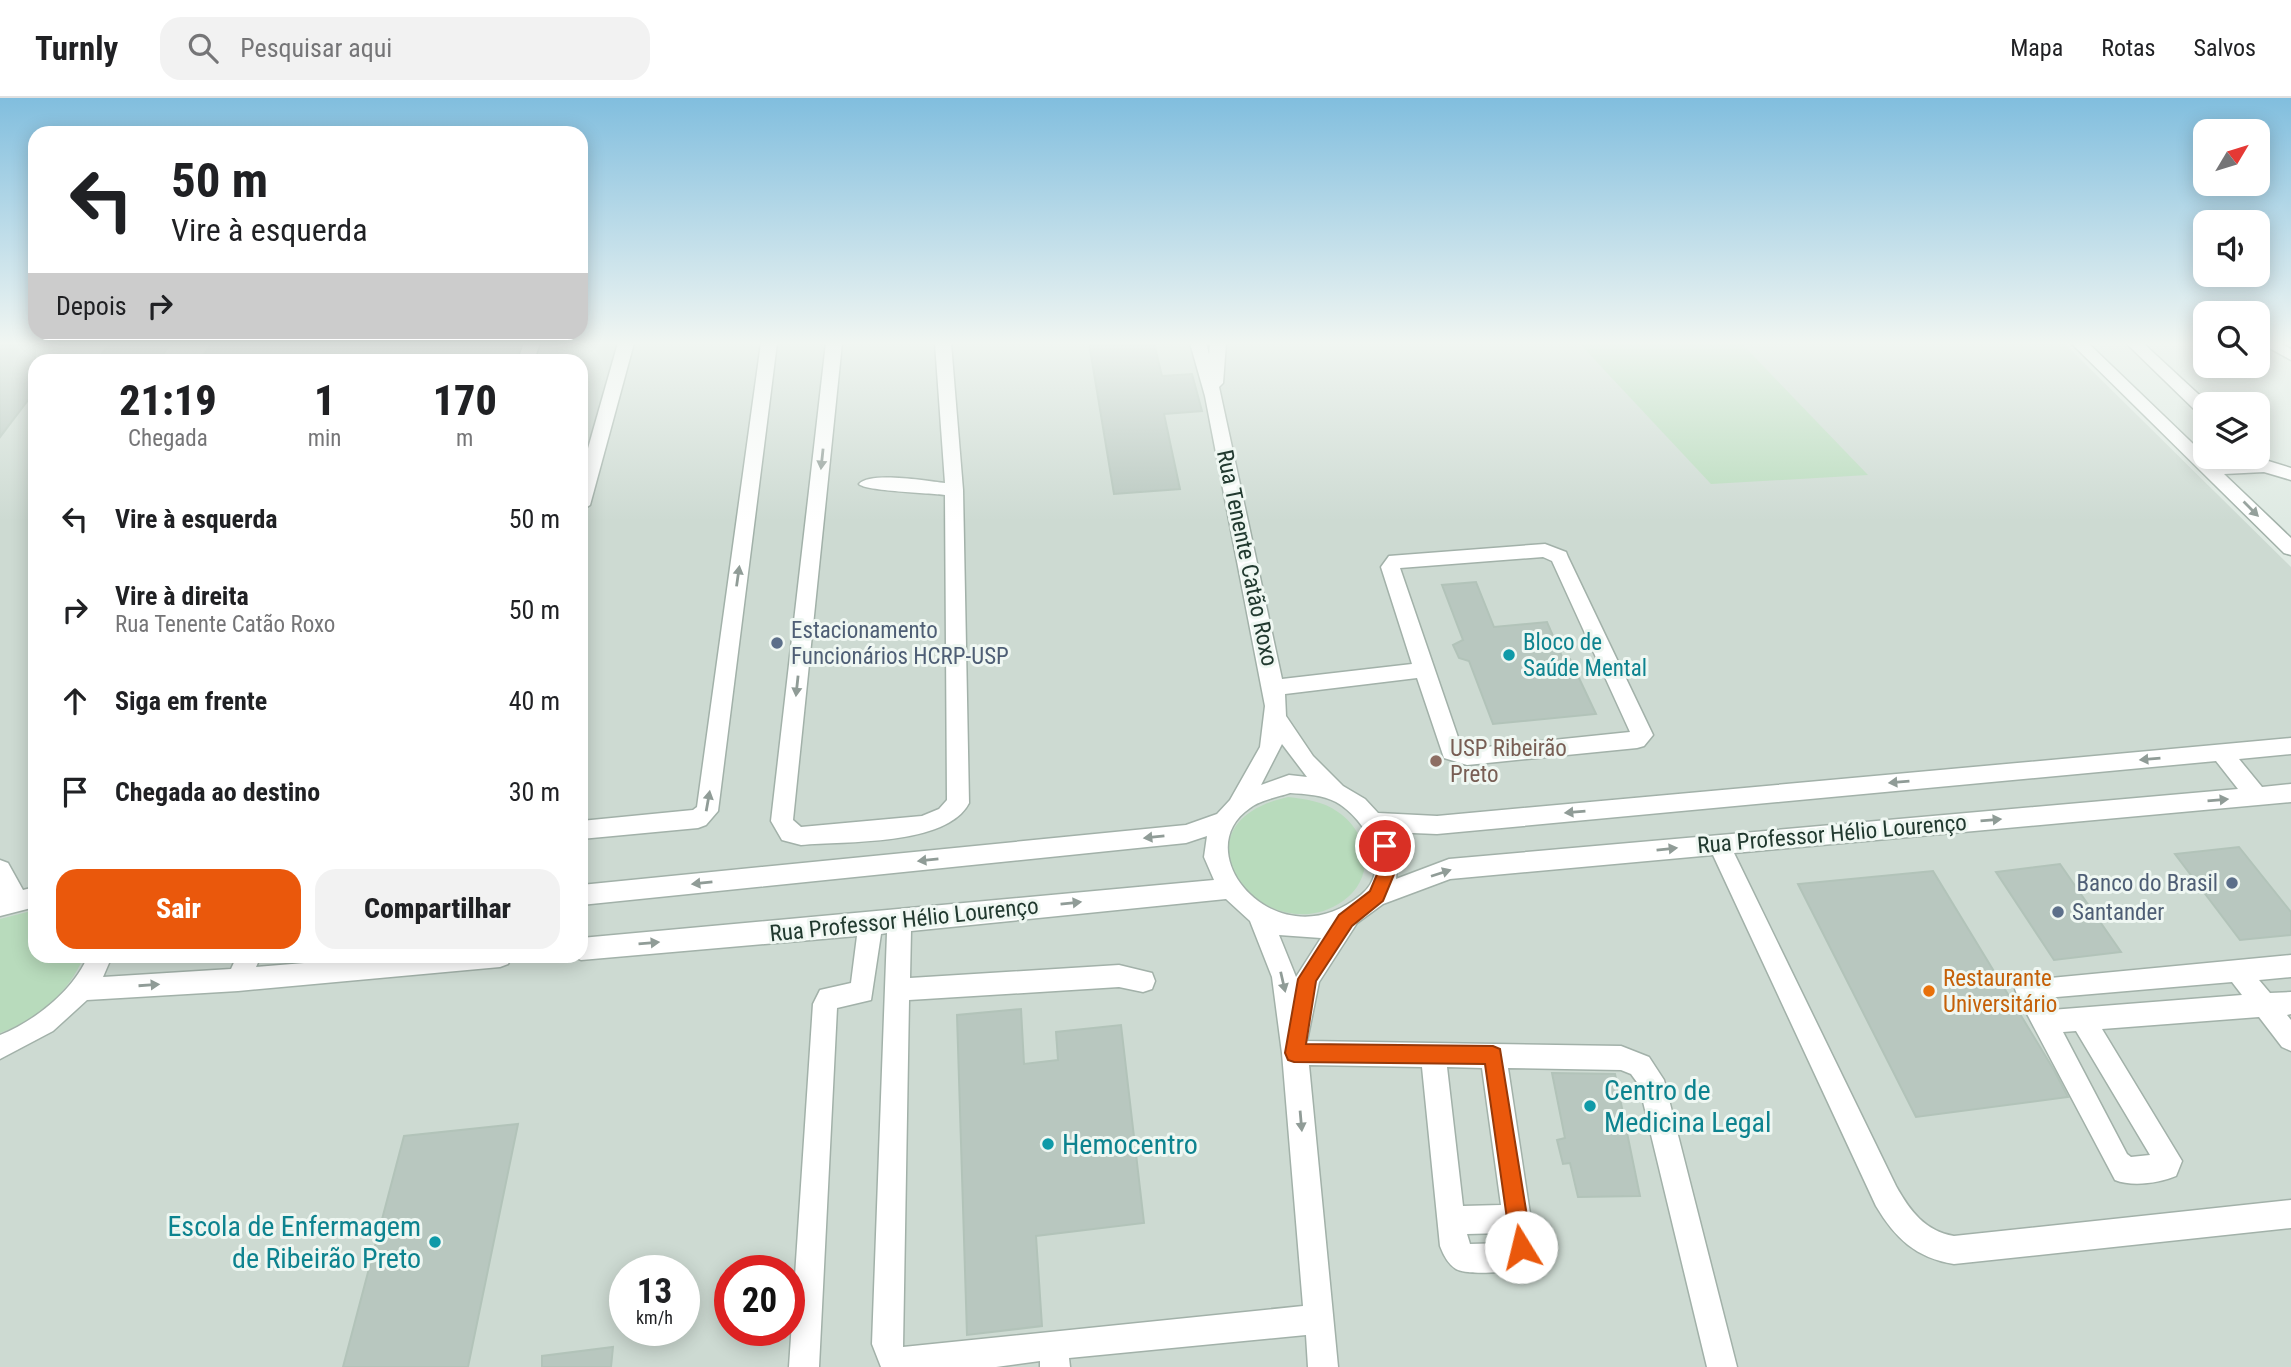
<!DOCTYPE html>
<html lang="pt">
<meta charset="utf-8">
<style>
body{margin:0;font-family:"Roboto Condensed",sans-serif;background:#f2f2f2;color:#202124;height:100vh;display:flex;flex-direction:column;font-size:26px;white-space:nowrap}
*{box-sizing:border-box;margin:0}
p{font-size:23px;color:#757577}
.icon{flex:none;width:38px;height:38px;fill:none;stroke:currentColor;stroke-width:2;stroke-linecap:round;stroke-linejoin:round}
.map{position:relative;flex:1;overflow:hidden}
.panel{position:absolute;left:28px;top:256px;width:560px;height:609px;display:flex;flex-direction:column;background:#fff;border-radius:21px;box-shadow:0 4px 18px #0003}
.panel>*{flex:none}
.top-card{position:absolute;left:28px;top:28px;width:560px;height:214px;border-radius:21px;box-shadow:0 4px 18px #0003;background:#fff;color:#202124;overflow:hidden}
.needle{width:46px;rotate:52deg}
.fabs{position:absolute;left:2193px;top:21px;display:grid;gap:14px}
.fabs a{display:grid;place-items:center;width:77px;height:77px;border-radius:14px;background:#fff;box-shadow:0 4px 18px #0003;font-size:35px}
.speed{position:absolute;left:609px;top:1157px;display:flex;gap:14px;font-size:35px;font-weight:700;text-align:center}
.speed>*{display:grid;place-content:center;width:91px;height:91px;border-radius:50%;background:#fff;box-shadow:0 4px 18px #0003;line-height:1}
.speed small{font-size:18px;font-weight:400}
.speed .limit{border:10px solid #d22;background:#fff;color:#111}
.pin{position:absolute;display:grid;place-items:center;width:60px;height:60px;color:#fff;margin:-30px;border:4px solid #fff;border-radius:50%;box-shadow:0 2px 7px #0007}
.me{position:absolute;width:77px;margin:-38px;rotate:351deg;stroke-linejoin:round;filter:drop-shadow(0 0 5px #0008)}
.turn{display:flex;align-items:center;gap:24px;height:147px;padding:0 28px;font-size:32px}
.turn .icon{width:91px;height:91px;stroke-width:2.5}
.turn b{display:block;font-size:49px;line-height:60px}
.then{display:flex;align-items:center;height:66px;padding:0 28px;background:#0003;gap:14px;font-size:26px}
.eta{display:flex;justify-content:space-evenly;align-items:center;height:119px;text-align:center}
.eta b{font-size:42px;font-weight:800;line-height:49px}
.action{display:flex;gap:14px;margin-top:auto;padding:14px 28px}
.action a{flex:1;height:80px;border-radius:21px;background:#ea580c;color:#fff;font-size:28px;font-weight:800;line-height:80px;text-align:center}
.action a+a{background:#f2f2f2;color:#202124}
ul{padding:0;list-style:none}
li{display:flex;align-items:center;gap:21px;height:91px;padding:0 28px}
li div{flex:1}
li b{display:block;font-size:26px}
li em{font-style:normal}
header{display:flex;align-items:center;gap:42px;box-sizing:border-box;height:98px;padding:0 35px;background:#fff;border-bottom:2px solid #e0e0e0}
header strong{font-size:33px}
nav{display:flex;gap:38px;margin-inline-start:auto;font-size:24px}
.search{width:490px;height:63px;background:#f2f2f2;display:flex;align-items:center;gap:18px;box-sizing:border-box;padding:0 24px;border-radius:21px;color:#757577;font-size:26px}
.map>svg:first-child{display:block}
</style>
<header>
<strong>Turnly</strong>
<div class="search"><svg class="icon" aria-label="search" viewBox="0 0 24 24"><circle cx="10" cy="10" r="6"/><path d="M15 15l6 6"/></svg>Pesquisar aqui</div>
<nav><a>Mapa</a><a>Rotas</a><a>Salvos</a></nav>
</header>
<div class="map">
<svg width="2291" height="1269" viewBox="0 0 2291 1269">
<rect width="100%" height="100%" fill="#dfeae3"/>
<path fill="#cddad2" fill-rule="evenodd" d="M0,245H2064L2291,469V1269H0ZM35,262H581V858H35ZM625,1172H684V1232H625ZM730,1172H789V1232H730Z"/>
<g fill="#b8dbbc">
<path d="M1579,245H1741L1868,377L1711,386Z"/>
<path d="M1288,699C1305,701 1323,703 1338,714C1370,736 1376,780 1343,803C1265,858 1161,727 1288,699Z"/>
<path d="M35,812V858H84C69,895 38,921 0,935V821Z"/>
</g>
<g fill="#b8c7bf" stroke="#b2c3b9" stroke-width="2">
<path d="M0,245H35V293L0,339Z"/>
<path d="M110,245H171L159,262H97Z"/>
<path d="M211,245H521L516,262H201Z"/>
<path d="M1089,245H1154L1162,278L1192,276L1202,313L1164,316L1180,391L1114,396Z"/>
<path d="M1476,484L1494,529L1547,524L1563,561H1570L1596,616L1493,626L1469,563L1459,560L1453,547L1463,542L1442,487Z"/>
<path d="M2239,749L2291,814V837L2240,842L2175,756Z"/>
<path d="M2060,766L2121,854L2054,862L1996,774Z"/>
<path d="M1933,773L2054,972L2068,999L1916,1019L1798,786Z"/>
<path d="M1021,911L1024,966L1058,962L1056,934L1121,927L1144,1125L1036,1138L1042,1228L967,1237L957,917Z"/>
<path d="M1552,975L1615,976L1640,1098L1578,1099L1570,1065L1563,1066L1557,1042L1565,1040Z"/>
<path d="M518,1026L468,1269H343L404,1038Z"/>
<path d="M613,1249L611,1269H542V1258Z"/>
</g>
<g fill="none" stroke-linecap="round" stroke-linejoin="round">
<defs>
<g id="minor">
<path d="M524,245H540L534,262H518Z"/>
<path d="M618,245H634L590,407L581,413V375Z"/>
<path d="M761,245H777L718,713L706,727L698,730L581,741V723L693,712L697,709Z"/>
<path d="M826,245H842L793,722L801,729L922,718L939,711L947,702L945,397C930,395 865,393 859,386C870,373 927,383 945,385L935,245H951L963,392L969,705C947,748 845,743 801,747L782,742L771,723Z"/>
<path d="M1190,245H1206L1209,256L1210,245H1226L1223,285L1219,289L1282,581L1412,566L1381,469L1389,458L1545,446L1566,454L1568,459L1653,637L1644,648L1637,650L1467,667L1444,660L1417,580L1285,596L1286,618L1313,658L1343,688L1365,701L1378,715L1437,718L2291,640V656L2239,661L2262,689L2291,686V704L1734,755L1896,1088C1910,1113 1925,1133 1954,1138L2291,1102V1130L1954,1166C1916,1160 1895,1140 1876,1108L1713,757L1450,781L1383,806L1357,825L1319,884L1307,943L1621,948L1649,959L1664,982L1737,1269H1707L1639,987L1631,976L1621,972L1508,970L1535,1149L1528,1169C1515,1174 1468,1178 1456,1171C1448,1166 1443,1156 1440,1148L1422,969L1309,967L1338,1269H1308L1306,1237L1069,1260L1070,1269H1040V1263L996,1269H881L872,1246L887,835L881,836L871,902L837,910L819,1269H789L813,906L820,892L851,885L857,838L581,862L572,858H581V840L1214,782L1204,759L1207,738L1186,745L581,807V787L1186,727L1217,716L1230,702L1260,649L1265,608L1205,298ZM1543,459L1552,463L1630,634L1467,651L1461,648L1400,470ZM1282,646L1307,679L1289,677L1261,687ZM2216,663L2238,691L1449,761L1396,781L1398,758L1389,734L1437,736ZM1290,695C1305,696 1323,697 1336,704C1366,721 1394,770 1361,797C1278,865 1184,755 1250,710C1260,702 1278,699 1290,695ZM1226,801L1250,823L1272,879L1282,955L1303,1208L903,1249L909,902L1119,889L1143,894L1152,891L1155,883L1152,875L1119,867L910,880L911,833ZM1279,837L1321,840L1296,879ZM1447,969L1482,970L1501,1107L1463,1108ZM1505,1135L1507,1145L1470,1146L1467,1136Z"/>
<path d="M2071,245H2088L2213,365L2265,362L2291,370V382L2264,374L2224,376L2291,440V457L2284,455Z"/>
<path d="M2126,245H2143L2209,306H2205V317L2199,316Z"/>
<path d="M2260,245H2280L2291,251V262Z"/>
<path d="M0,762L8,765L23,792L35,789V809L0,818Z"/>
<path d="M2291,857V879L2259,882L2270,895L2291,894V916L2287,917L2291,922V953L2282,949L2259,919L2102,931L2182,1063L2176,1078C2160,1085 2132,1089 2115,1082L2018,899L2015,891L2018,883ZM2232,884L2242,897L2051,912L2045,900ZM2076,933L2150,1057L2131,1059L2127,1056L2063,934Z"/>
<path d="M88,858H112L103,879L231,871L237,858H261L256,869L388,858H512L508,866L500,869L238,893L87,902L53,933L0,961V937C35,923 73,893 88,858Z"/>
</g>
</defs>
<use href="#minor" stroke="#a2b1a9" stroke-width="3"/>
<use href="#minor" fill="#fff" fill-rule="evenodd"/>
</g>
<defs><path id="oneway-solid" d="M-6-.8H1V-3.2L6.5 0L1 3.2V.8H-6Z" transform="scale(1.75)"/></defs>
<g fill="#909c97">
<use href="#oneway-solid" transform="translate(822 361) rotate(96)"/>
<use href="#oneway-solid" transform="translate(2251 411) rotate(45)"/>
<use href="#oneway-solid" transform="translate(738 478) rotate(-82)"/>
<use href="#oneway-solid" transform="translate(797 588) rotate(96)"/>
<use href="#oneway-solid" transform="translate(2150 661) rotate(175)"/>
<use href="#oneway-solid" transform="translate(1899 684) rotate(175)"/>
<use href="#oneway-solid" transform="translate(2218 702) rotate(-5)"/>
<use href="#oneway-solid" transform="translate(708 703) rotate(-80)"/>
<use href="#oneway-solid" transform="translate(1575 714) rotate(175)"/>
<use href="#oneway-solid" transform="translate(1991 722) rotate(-5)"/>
<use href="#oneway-solid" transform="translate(1154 739) rotate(174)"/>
<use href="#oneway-solid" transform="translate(1667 751) rotate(-6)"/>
<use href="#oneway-solid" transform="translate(928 762) rotate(174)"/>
<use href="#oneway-solid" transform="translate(1441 775) rotate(-18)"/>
<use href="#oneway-solid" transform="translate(702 785) rotate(174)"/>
<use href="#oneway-solid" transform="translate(1071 805) rotate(-6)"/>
<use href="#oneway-solid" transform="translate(649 845) rotate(-5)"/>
<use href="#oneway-solid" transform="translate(1283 884) rotate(77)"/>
<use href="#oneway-solid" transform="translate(149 887) rotate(-4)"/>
<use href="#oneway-solid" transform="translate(1301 1023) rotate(85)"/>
</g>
<linearGradient id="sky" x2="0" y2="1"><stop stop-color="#81bede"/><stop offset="0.58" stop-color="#f1f6f2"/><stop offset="1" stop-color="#f1f6f2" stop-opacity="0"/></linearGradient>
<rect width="2291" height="423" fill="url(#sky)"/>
<path fill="#ea580c" stroke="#983908" stroke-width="2" d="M1385,741L1393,748L1395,774L1383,803L1352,828L1316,883L1306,946L1493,948L1500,951L1532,1149L1529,1157L1521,1160L1514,1157L1511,1149L1485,966L1294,964L1288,962L1285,955L1298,881L1339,817L1370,793L1378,774L1376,748Z"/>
<g fill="#5c6f8a" stroke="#eff7f2" stroke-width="2.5">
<circle cx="777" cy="545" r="7"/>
<circle cx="2232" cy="785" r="7"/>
<circle cx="2058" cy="814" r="7"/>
</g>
<g fill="#0f9aa8" stroke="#eff7f2" stroke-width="2.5">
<circle cx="1509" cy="557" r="7"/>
<circle cx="1590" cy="1008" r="7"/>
<circle cx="1048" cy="1046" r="7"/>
<circle cx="435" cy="1144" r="7"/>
</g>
<circle fill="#8d6e63" stroke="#eff7f2" stroke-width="2.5" cx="1436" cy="663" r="7"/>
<circle fill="#e8710a" stroke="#eff7f2" stroke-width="2.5" cx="1929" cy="893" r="7"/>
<g text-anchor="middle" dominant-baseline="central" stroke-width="6" stroke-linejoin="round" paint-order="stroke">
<g font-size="23" fill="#21392f" stroke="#eff7f2">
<text transform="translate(1247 460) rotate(78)">Rua Tenente Catão Roxo</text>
<text transform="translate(1832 736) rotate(-5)">Rua Professor Hélio Lourenço</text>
<text transform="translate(904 822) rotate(-6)">Rua Professor Hélio Lourenço</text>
</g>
<g font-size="23" fill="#4e5e75" stroke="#eff7f2" text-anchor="start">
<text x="791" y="532">Estacionamento<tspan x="791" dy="26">Funcionários HCRP-USP</tspan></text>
<text x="2218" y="785" text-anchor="end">Banco do Brasil</text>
<text x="2072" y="814">Santander</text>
</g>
<g font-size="23" fill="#0d838f" stroke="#eff7f2" text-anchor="start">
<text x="1523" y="544">Bloco de<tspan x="1523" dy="26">Saúde Mental</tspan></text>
</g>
<g font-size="23" fill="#785e54" stroke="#eff7f2" text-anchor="start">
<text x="1450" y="650">USP Ribeirão<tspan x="1450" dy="26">Preto</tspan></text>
</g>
<g font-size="23" fill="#c56008" stroke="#eff7f2" text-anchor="start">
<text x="1943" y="880">Restaurante<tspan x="1943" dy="26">Universitário</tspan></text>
</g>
<g font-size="28" fill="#0d838f" stroke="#eff7f2" text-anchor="start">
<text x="1604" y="992">Centro de<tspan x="1604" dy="32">Medicina Legal</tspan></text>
<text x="1062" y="1046">Hemocentro</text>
<text x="421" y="1128" text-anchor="end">Escola de Enfermagem<tspan x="421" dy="32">de Ribeirão Preto</tspan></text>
</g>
</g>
</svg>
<div class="fabs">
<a><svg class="needle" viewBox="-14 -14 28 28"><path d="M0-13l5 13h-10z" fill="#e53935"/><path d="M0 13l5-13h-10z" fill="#757577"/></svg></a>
<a><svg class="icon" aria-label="sound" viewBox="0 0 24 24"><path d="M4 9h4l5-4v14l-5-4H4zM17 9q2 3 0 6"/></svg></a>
<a><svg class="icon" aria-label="search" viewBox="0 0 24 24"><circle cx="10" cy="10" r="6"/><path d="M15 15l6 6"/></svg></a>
<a><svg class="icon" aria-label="layers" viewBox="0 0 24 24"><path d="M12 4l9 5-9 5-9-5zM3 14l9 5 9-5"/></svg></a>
</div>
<div class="speed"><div>13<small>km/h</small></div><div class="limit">20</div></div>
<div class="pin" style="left:1385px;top:748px;background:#d93025"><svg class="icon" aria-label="arrive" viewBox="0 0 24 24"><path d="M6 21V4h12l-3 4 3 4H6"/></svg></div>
<svg class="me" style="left:1521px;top:1149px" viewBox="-20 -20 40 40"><circle r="19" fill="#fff"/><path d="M0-13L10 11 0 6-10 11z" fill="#ea580c"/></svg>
<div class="top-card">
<div class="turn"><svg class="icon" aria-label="left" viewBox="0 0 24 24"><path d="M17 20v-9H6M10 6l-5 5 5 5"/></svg><div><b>50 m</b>Vire à esquerda</div></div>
<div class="then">Depois<svg class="icon" aria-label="right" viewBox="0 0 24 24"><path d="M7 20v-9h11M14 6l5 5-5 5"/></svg></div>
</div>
<section class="panel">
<div class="eta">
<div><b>21:19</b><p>Chegada</p></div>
<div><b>1</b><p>min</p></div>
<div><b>170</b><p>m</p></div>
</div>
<ul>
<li><svg class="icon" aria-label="left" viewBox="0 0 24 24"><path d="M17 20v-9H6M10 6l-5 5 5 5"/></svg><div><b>Vire à esquerda</b></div><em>50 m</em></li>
<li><svg class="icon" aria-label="right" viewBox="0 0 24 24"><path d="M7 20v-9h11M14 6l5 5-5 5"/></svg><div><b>Vire à direita</b><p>Rua Tenente Catão Roxo</p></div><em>50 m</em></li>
<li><svg class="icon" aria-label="ahead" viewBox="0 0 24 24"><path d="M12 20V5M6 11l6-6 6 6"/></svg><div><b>Siga em frente</b></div><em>40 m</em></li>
<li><svg class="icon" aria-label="arrive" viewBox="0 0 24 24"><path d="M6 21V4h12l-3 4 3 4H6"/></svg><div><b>Chegada ao destino</b></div><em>30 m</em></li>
</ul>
<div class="action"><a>Sair</a><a>Compartilhar</a></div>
</section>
</div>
